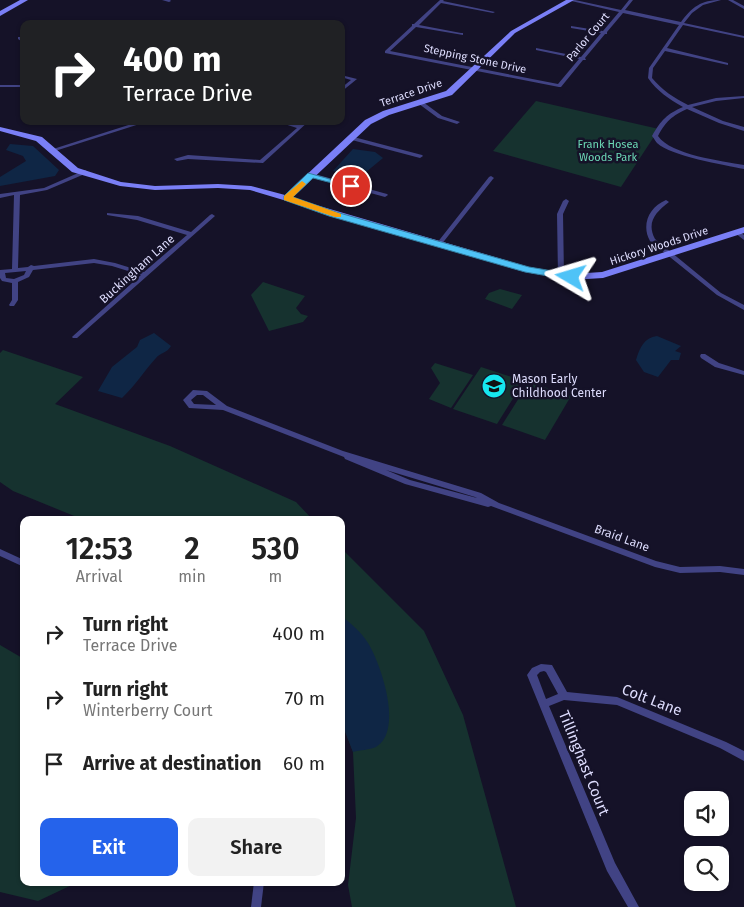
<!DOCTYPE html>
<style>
body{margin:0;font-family:"Fira Sans",sans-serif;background:#f2f2f2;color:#222;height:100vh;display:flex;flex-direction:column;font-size:19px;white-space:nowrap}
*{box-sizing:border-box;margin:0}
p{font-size:16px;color:#767676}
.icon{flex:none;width:28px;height:28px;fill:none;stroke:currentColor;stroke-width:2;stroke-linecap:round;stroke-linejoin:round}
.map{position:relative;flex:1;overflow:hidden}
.sheet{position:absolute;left:20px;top:516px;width:325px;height:370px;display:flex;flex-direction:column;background:#fff;border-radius:10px;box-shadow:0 1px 4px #0004}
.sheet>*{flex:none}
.guide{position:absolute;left:20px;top:20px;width:325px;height:105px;border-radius:10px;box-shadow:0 1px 4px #0004;background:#202124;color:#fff;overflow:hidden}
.controls{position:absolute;left:684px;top:791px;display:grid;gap:10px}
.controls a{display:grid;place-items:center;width:45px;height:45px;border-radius:10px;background:#fff;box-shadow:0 1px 4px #0004;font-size:25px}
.pin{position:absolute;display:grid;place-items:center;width:42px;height:42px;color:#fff;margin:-21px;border:2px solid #fff;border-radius:50%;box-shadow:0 1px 5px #0007}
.me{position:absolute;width:55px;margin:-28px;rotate:277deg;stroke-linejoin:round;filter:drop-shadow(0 0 4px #0008)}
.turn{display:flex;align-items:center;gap:18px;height:105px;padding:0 20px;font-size:22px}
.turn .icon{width:65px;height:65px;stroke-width:2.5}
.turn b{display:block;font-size:35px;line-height:42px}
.eta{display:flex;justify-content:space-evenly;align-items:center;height:85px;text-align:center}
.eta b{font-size:30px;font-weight:600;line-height:35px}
.button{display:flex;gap:10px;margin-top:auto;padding:10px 20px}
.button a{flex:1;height:58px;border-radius:10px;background:#2563eb;color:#fff;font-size:20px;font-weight:600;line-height:58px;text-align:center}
.button a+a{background:#f2f2f2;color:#222}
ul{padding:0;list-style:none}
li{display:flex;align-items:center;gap:15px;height:65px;padding:0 20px}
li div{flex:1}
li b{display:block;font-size:19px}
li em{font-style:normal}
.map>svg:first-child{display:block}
</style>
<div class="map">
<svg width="744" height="907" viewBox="0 0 744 907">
<rect width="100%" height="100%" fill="#151228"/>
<g fill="#16322f">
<path d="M536,101L659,129L621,187L493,151Z"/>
<path d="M263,282L305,296L296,308L301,314L308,316L303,322L269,331L251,295Z"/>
<path d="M500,289L522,295L512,309L485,299L489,293Z"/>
<path d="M3,350L83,377L55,404L170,446L296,502L313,520H84L13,491L0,482V353Z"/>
<path d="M435,363L473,375L451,408L429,399L440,383L431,368Z"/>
<path d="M481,367L524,381L497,424L453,409Z"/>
<path d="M529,382L571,396L545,440L502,425Z"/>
<path d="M341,548L424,631L463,715L516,907H352L348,885L356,818L353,752L341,721Z"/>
<path d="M0,645L24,659V882L76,883L38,901L0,892Z"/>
</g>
<g fill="#0f2645">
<path d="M10,144L33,146L59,170L55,176L0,186V177L26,161L23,156L6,150Z"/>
<path d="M353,149L375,152L383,158L360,177L333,171Z"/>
<path d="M154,333L171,346C167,353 160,353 156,358C144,371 135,386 122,398L98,391L112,367L137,347L140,340Z"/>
<path d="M657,336L681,346L675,351L681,353L679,360H671L658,377L644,372L636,360C640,347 644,338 657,336Z"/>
<path d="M341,616C352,624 361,632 368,643C381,664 404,731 376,747C369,750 360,750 353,752L341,721Z"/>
</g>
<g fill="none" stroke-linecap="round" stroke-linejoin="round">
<g fill="#414384" fill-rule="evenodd">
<path d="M162,0H170L171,1L169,2Z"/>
<path d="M440,0H444L443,1L495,12L493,13L441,3L419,25L461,33H463V35L416,27L390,51L558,84L579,59L536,50V48L581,57L601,33L571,28V26L603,31L619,12L567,0H575L621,10L629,0H633L625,10L681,22C692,7 701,0 721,0L703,5L692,13L684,23L744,36V38L683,25L667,48L728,63V65L665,51L653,68L652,78C662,90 674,98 688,105L716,98L744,96V98L716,101L692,107L723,121L744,127V131L719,123L687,109C672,116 666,121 658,136C671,155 722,161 744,165V169C724,165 671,156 657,143C655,141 654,138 652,136C661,120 667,114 683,107C669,99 657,91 648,78L649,68L679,25L623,13L607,32V34H605L585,58L586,60H583L561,87H559L385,53V51L412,26V24H414Z"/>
<path d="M728,0H733L744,6V9Z"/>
<path d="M18,37H22L24,39V43L18,39Z"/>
<path d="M341,75L357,79L341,92V88L351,80L341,77Z"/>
<rect x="0" y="85" width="24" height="2"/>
<path d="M419,102H423L442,116L460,122L457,124L438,118L419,104Z"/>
<path d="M141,121H149L55,151L50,150Z"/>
<path d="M275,121H284L299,125L304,121H309L263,163L188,159L177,161L174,159L188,155L260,160L297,128Z"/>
<path d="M350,136L422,155L423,156L420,158L348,139L347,138Z"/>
<path d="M85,170L88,172L87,173L47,190L20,195L18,268L28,267L31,265L34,266L94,259L115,263L144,272L187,235L137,220L107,215V213L138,216L191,232L210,215L212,214L215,216L77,338H73L72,337L73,336L141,275L112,266L94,263L33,270L29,277L18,282V300L14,306H10L9,305L12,300V283L2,281L0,278V270L12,269L14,195L0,198V194L44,188ZM26,271L24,275L14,279L6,278L5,273Z"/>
<path d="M311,173L387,194L388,195L385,197L309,176V174Z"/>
<path d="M491,176L494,178L493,179L441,245H437V243L489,177Z"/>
<path d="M566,199L569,201L563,214L564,276L561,278L558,276L557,214L563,201Z"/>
<path d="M666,200L669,202C656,212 646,222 655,239L721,293L744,305V310L717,295L650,241C641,225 649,207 666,200Z"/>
<path d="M737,230L744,235V240L735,233L734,232Z"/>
<path d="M701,354H705L719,363L744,371V375L715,367L701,358L700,356Z"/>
<path d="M193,390L207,391L227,406L343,451L481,493L499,503L656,561L680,567L720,566L744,569V575L720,572L680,573L655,567L491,506L488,507L405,484L345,459L344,457L223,410L189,408L183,400ZM197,395H203L216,405L194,404L191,400ZM386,470L475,497L477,498L410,480Z"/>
<path d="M0,549L24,560V567L0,556Z"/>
<path d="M541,664L552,665L567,692L617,697L726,742L744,751V761L720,748L617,705L564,700L549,706L615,863L639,907H628L607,871L527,675L532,668ZM544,671L546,672L558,694L546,699L537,675L540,672Z"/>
<path d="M254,882H264L261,907H251Z"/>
</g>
<g fill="#7a7ff6" fill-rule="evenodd">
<path d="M20,0H28L0,16V11Z"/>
<path d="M566,0H574L515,33L452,95L389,115L371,124L292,198L529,267L571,274L602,272L744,227V233L603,278L571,280L525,272L250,190L218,188L155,190L120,186L72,172L36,141L0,131V127L42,137L78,168L121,182L155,186L218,184L251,186L285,195L365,120L383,111L446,91L511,31Z"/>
</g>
</g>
<path fill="#4fc3f7" stroke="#337fa1" d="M308,173L355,186L351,188L313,178L293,197L336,212L529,267L571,274L576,277L571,280L525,272L329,216L284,200V196Z"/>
<path fill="#f59e0b" d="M302,181L306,184L293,197L341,214V217H335L284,200V196Z"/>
<defs>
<symbol id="school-disc" viewBox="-11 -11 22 22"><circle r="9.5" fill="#16e7ef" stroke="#151228"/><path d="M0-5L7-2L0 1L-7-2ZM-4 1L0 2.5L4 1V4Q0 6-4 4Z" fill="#111"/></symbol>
</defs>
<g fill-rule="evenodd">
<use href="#school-disc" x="480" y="372" width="28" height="28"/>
</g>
<g text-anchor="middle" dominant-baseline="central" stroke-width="5" stroke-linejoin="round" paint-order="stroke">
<g font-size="11" fill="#dddcfd" stroke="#151228">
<text transform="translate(588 37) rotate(-50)">Parlor Court</text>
<text transform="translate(475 59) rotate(12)">Stepping Stone Drive</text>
<text transform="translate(411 93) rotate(-19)">Terrace Drive</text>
<text transform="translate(659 246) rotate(-18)">Hickory Woods Drive</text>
</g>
<g font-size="11" fill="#6cd9b6" stroke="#151228">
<text x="608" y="144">Frank Hosea<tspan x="608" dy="13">Woods Park</tspan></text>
</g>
<g font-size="12" fill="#dddcfd" stroke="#151228">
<text transform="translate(137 269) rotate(-42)">Buckingham Lane</text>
<text transform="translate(622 538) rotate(20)">Braid Lane</text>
</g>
<g font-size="12" fill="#dddcfd" stroke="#151228" text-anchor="start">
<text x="512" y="379">Mason Early<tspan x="512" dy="14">Childhood Center</tspan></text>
</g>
<g font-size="15" fill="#dddcfd" stroke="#151228">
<text transform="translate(652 700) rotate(21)">Colt Lane</text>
<text transform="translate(584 763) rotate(68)">Tillinghast Court</text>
</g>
</g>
</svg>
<div class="controls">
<a><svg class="icon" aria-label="sound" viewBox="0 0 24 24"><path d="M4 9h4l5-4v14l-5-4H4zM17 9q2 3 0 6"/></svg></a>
<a><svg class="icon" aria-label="search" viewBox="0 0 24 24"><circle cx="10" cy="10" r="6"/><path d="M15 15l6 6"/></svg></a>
</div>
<div class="pin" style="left:351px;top:186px;background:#d93025"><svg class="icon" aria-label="arrive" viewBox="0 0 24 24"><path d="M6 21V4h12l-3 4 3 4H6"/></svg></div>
<svg class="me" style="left:571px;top:277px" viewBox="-20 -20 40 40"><path d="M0-17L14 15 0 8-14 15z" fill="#4fc3f7" stroke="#fff" stroke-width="4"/></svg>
<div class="guide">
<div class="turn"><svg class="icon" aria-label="right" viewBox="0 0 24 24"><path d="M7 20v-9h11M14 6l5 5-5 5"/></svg><div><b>400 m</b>Terrace Drive</div></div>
</div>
<section class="sheet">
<div class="eta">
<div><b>12:53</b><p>Arrival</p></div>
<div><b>2</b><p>min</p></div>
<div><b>530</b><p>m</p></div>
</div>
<ul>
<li><svg class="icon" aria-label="right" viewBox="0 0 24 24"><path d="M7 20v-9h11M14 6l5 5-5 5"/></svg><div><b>Turn right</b><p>Terrace Drive</p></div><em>400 m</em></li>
<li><svg class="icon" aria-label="right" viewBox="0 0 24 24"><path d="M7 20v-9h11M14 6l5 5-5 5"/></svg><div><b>Turn right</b><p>Winterberry Court</p></div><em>70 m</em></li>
<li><svg class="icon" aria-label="arrive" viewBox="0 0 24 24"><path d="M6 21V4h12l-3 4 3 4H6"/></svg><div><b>Arrive at destination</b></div><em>60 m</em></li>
</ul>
<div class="button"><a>Exit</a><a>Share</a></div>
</section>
</div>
